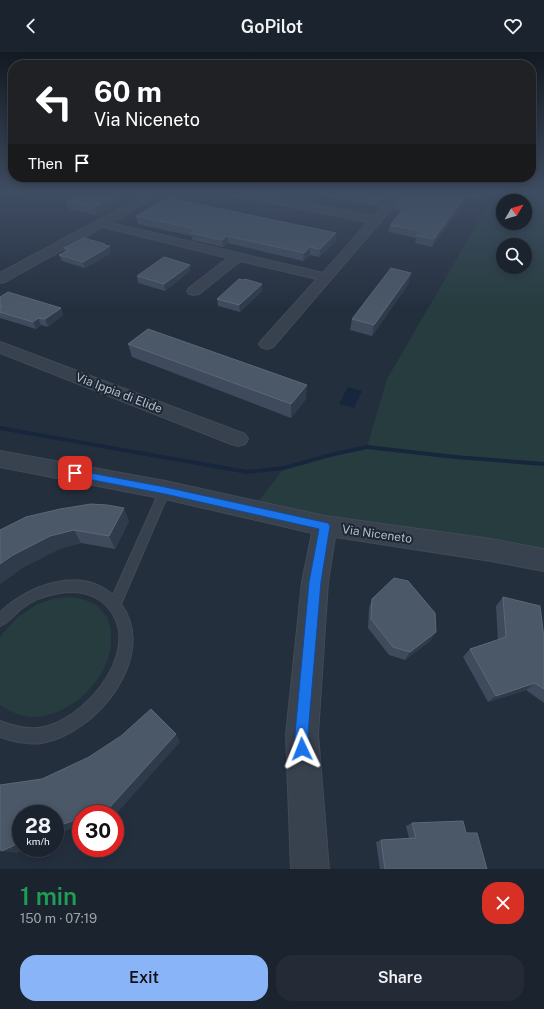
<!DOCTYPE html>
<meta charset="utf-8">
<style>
body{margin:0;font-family:"Public Sans",sans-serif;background:#242b36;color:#f1f3f6;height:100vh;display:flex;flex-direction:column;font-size:15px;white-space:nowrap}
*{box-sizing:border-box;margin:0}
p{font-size:13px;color:#a0a4aa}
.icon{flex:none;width:22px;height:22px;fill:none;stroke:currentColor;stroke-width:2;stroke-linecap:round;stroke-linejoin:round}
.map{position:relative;height:817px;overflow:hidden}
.details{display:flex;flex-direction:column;background:#1b232e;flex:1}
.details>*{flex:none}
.top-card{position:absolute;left:8px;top:8px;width:528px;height:122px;border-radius:16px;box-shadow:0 2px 10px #0003,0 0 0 1px #39404a;background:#202124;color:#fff;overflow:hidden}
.needle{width:26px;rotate:52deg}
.tools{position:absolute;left:496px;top:142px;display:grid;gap:8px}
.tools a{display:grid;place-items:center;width:36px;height:36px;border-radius:50%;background:#1b232e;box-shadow:0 2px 10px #0003,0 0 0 1px #39404a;font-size:20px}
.speed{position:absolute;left:12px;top:753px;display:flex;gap:8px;font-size:20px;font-weight:700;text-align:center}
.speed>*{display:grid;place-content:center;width:52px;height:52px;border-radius:50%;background:#1b232e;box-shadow:0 2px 10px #0003,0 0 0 1px #39404a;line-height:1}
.speed small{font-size:10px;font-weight:400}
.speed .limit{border:6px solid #d22;background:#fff;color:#111}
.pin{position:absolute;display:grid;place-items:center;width:34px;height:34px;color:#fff;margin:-17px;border-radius:8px;box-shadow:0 2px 6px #0006}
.me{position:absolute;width:44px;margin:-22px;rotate:358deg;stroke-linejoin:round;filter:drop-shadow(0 0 3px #0008)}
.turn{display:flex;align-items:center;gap:14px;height:84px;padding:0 20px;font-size:18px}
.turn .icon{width:52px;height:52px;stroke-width:2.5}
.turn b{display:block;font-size:28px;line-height:34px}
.then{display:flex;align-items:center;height:38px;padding:0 20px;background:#0003;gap:8px;font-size:15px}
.round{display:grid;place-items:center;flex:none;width:42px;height:42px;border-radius:16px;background:#242b36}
.overview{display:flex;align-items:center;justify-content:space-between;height:68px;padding:0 20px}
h1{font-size:24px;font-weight:600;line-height:30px;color:#1e9e55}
.primary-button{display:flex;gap:8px;margin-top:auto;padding:8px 20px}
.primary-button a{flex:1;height:46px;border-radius:16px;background:#8ab4f8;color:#111;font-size:16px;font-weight:600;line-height:46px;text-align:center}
.primary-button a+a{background:#242b36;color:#f1f3f6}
header{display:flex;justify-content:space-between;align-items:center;height:52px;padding:0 20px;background:#1b232e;font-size:18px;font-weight:600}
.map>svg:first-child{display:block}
</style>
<header><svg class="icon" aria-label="back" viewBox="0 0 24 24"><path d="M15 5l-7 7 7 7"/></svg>GoPilot<svg class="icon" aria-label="heart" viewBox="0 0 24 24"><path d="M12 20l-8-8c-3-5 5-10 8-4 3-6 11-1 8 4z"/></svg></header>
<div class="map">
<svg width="544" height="817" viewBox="0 0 544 817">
<rect width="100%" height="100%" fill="#242f3e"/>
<g fill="#263c3f" fill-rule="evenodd">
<path d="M495,141H544V508L252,458L284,416L334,402L367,395L387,327ZM503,149H525V171H503ZM503,193H525V215H503Z"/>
<path d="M74,545C85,548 96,550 103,560C109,567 111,576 111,585C113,624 72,664 34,665C21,665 11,660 0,653V586L3,581L18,565L36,553L55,546Z"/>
</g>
<path fill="#17263c" d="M348,335L362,339L354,356L339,352Z"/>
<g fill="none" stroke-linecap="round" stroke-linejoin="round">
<path fill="#17263c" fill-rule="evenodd" d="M0,374L247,418L284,414L334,400L367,393L455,403L544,410V414L455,407L367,397L334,404L284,418L247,422L0,378Z"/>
<defs>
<path id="lane" d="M165,434L169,435L170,438L121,552C159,604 96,682 42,691C28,693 14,690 0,685V669C15,675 32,679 48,674C91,661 146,593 105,552C93,541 76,538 60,541C46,543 32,548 21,557C14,563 9,571 0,574V560C29,534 79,513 113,543L160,438L161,435Z"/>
<g id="street">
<path d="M149,141H162L111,171L323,221L368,170L236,144L231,141H254L374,164L394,141H405L273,295L267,297L261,295L259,292L261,289L317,227L240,209L199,242L194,243L189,242L187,239L189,236L228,206L103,175L5,230L0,231V221Z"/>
<path d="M0,290L245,382L248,387L245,392L238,394L231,392L0,301Z"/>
<path d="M0,399L165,429L325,464L491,487L544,497V519L491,509L335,485L328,530L318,682L329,817H291L286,682L302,530L312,481L165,447L0,415Z"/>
</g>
</defs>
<use href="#lane" stroke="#414a57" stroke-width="2"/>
<use href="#street" stroke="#414a57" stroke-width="2"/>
<use href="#lane" fill="#38414e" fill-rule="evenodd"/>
<use href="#street" fill="#38414e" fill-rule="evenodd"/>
</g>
<g fill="#3f4b5c">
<path d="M310,141H392L380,155Z"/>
<path d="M402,141H484L480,147L468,145L432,195L415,191L416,186L388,180L390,173L401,160L393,157L394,150Z"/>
<path d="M136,142L96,163L68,157L66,149Z"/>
<path d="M136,164L336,181V189L319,205L310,203L303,209L228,191L223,195L192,188V184L138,172Z"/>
<path d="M105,193L111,201L85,216L62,209L59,203L65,199L64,196Z"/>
<path d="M190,219L165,239L138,231L137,224Z"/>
<path d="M243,228L262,232V239L240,260L218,254L217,247Z"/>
<path d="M409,231L372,284L350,278L352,267Z"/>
<path d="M0,245L61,256L63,263L48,275L41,273L36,277L0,266Z"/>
<path d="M128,292L306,347L291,366L132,305Z"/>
<path d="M129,469L115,497L81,491L59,497L22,516L0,532V478Z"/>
<path d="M503,545L544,586V651L526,638L488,650L463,605L470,597L498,588L496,554Z"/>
<path d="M372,547L436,580L430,589L405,608L389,603L368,576L369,556Z"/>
<path d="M412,771L466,781L487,817H380L376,790L381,788L409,786L406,774Z"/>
</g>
<g fill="#2f3b4b">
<path d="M0,141H15L0,147Z"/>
<path d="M121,141L136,142L96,163L94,155Z"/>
<path d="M387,141H392L380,155L381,148Z"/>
<path d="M467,141H469L468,145L432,195L434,187Z"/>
<path d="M482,141H484L480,147Z"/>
<path d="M336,181V189L319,205L320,197Z"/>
<path d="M227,184L228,191L223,195L222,188Z"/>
<path d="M105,192L106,197L110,194L111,201L85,216L83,210Z"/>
<path d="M310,195V203L303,209L304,201Z"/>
<path d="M190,213V219L165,239L164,232Z"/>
<path d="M411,221L409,231L372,284L374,273Z"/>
<path d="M262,232V239L240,260L239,253Z"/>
<path d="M61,256L63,263L48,275L45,267Z"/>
<path d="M38,266L41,273L36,277L33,270Z"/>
<path d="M307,333L306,347L291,366V352Z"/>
<path d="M124,456L129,469L115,497L109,484Z"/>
<path d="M74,478L81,491L59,497L22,516L0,532V512L13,503L50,484Z"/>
<path d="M436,580L430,589L405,608L410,600Z"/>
<path d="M535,631L526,638L488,650L496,644Z"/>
<path d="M176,682L180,690L118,760L113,762H93Z"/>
<path d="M81,766V773L66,779L55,783V775Z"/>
<path d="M21,790V796H27L17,801L2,799Z"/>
</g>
<g fill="#4b5868" stroke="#5c6777">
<path d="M83,141H121L94,155L66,149Z"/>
<path d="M348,141H387L381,148Z"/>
<path d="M402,141H467L434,187L416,184L420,179L390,173L407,153L394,150Z"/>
<path d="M168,146L336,181L320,197L310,195L304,201L227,184L222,188L191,181L196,177L136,164Z"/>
<path d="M84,186L105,192L103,193L110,194L83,210L59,203L69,198L64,196Z"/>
<path d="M164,205L190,213L164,232L137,224Z"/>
<path d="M391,216L411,221L374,273L352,267Z"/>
<path d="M239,227L243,228L245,227L262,232L239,253L217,247Z"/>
<path d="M8,240L61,256L45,267L38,266L33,270L0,260V255L2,254L0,253V245Z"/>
<path d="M148,277L307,333L291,352L128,292Z"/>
<path d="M91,452L107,453L124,456L109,484L74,478L50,484L13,503L0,512V478L26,465L60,457Z"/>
<path d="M394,526L408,529L435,561L436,580L410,600L393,595L371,567L372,547Z"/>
<path d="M503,545L540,554L544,586V637L535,631L496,644L470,597L506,585Z"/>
<path d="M151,657L176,682L109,756L93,762H81V766L55,775V762H21V790L2,799L0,798V733L42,727L89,705L121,684Z"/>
<path d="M463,769L466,781H477L487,817H385L381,788L416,786L412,771Z"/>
</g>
<linearGradient id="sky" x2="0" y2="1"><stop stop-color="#141a22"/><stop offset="0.55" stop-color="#3f4d63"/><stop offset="1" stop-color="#3f4d63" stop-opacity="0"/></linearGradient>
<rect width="544" height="256" fill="url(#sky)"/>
<path fill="#1a73e8" stroke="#114b97" d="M75,418L165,435L328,471L330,474L321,530L308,682L310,697L307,702L302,704L298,702L295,697V682L309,530L319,477L165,442L72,424L70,421L72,419Z"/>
<g text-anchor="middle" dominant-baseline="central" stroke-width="4" stroke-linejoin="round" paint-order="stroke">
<g font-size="12" fill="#b4bcc9" stroke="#1d2633">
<text transform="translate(119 341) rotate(21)">Via Ippia di Elide</text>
<text transform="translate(377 482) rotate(8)">Via Niceneto</text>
</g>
</g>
</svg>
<div class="tools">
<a><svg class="needle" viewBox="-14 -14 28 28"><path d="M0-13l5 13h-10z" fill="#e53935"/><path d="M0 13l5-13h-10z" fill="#a0a4aa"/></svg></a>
<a><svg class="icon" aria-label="search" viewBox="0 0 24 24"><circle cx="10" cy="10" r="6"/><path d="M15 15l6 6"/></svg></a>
</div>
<div class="speed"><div>28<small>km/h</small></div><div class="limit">30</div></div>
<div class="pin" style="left:75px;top:421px;background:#d93025"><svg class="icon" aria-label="arrive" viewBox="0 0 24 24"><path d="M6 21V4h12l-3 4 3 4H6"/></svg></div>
<svg class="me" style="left:302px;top:697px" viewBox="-20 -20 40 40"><path d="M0-17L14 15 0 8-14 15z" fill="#1a73e8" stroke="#fff" stroke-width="4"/></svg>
<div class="top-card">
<div class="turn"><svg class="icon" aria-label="left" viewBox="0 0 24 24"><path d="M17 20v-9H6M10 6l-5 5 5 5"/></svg><div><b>60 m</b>Via Niceneto</div></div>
<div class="then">Then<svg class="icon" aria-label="arrive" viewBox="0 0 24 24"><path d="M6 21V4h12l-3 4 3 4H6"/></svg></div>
</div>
</div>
<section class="details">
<div class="overview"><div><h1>1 min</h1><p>150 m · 07:19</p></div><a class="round" style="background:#d93025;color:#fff"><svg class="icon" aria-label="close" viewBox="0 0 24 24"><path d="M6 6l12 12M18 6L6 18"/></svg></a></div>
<div class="primary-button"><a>Exit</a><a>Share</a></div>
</section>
